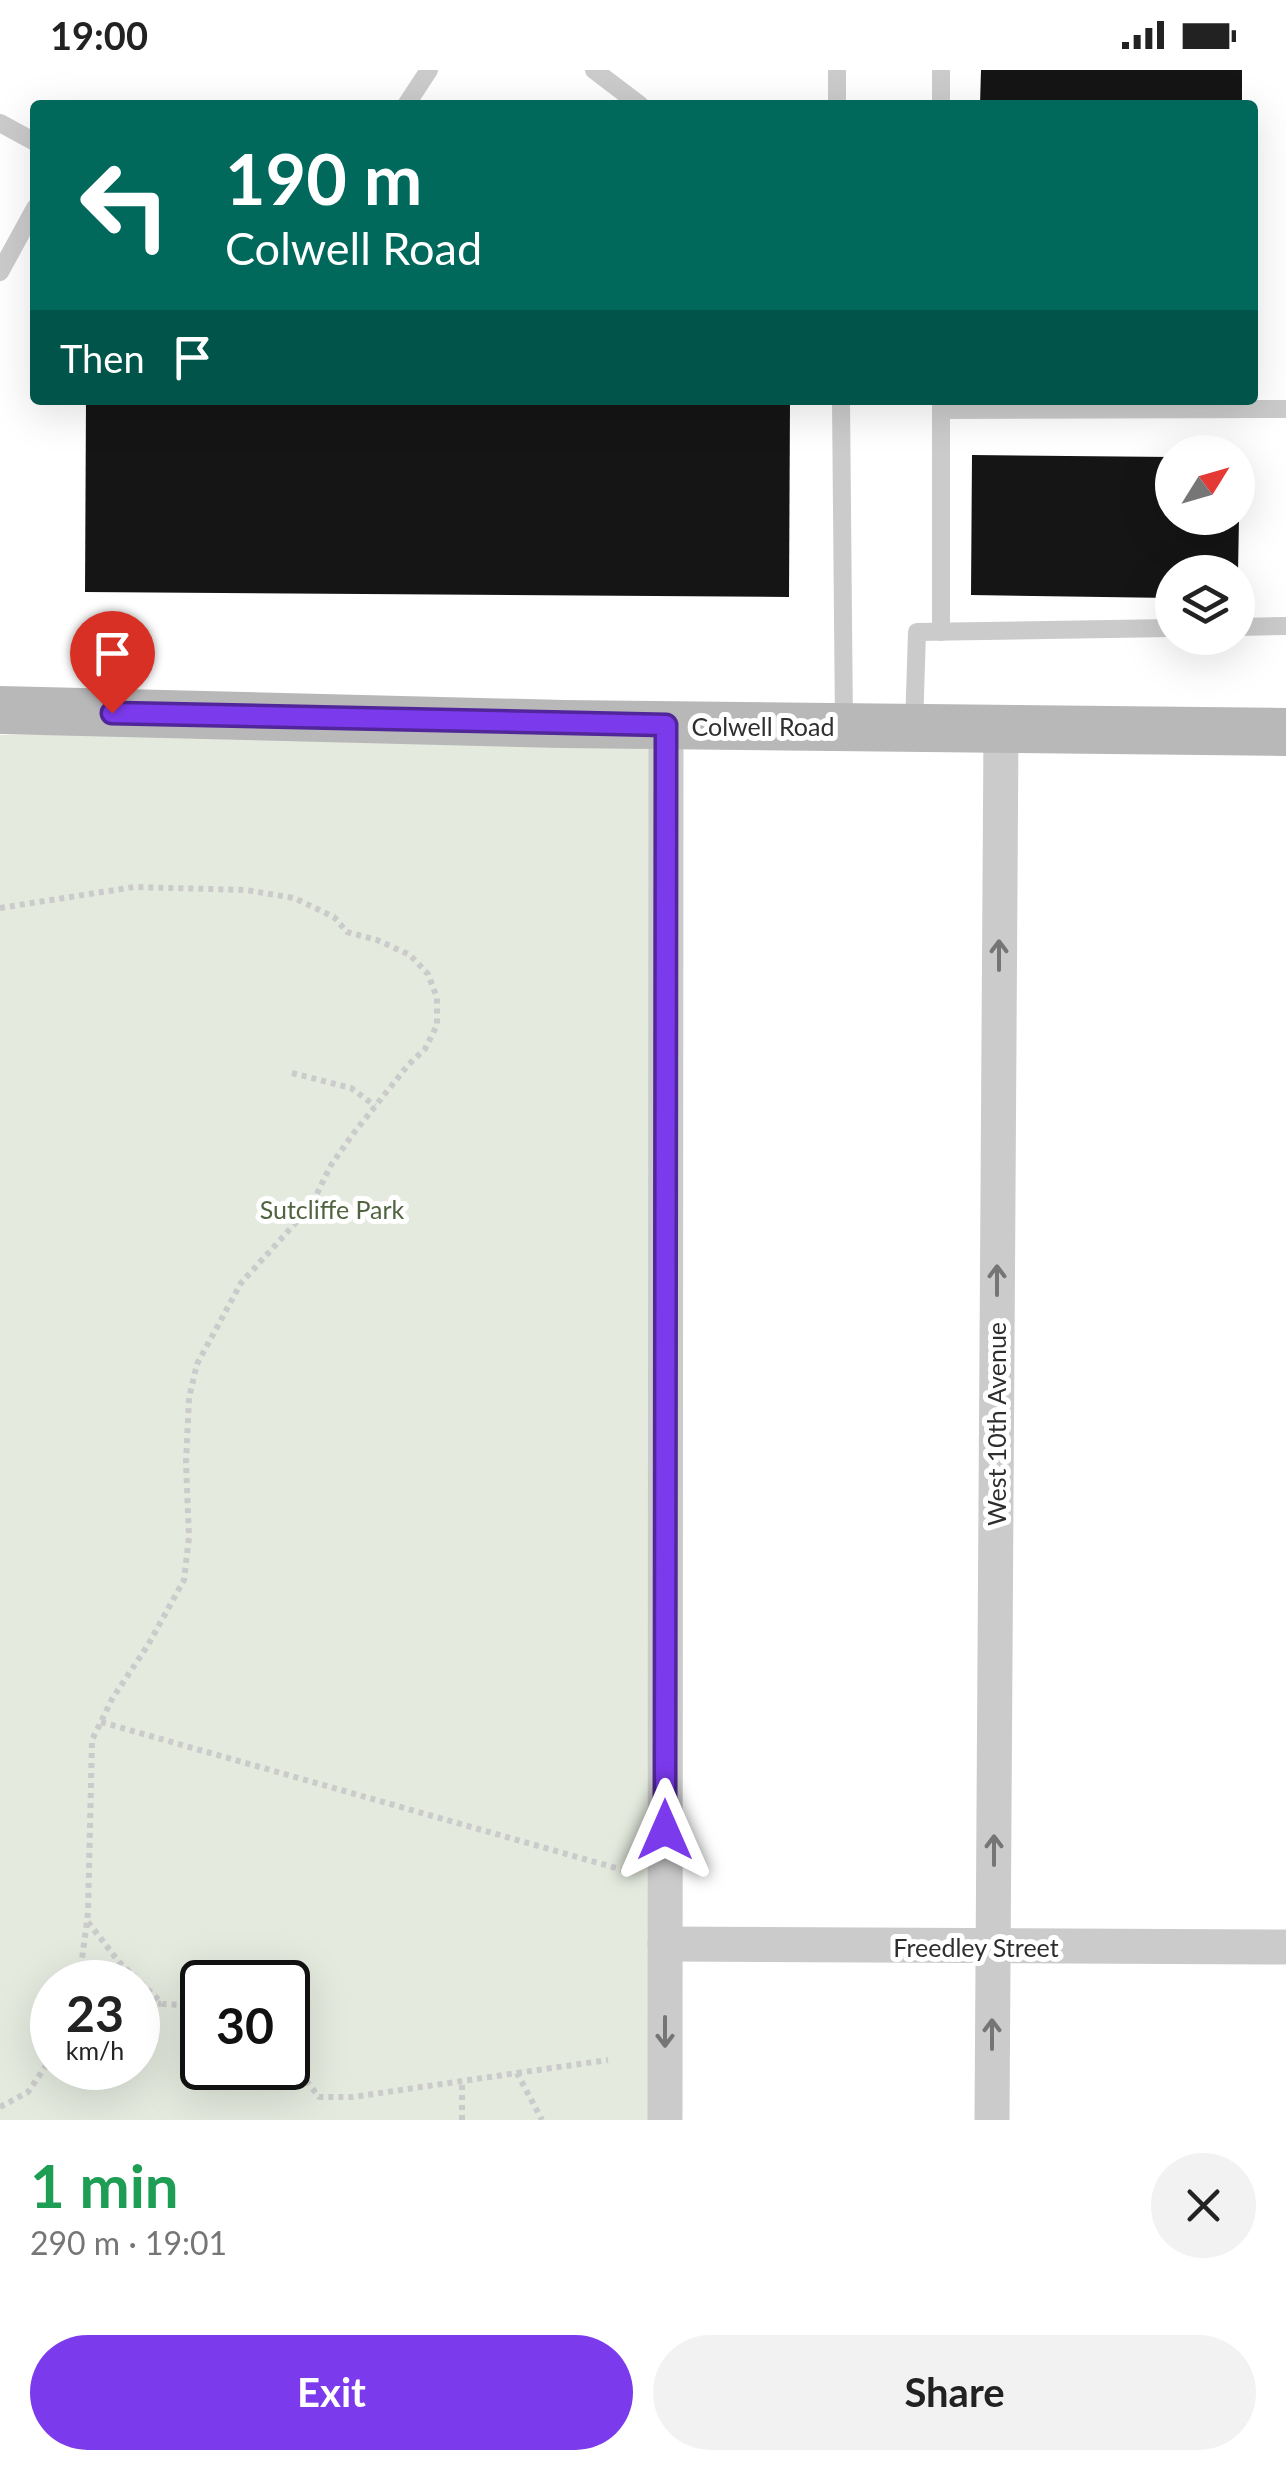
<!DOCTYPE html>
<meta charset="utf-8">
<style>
body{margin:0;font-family:Lato,sans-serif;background:#f2f2f2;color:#222;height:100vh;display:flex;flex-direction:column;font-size:38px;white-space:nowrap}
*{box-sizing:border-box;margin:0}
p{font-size:32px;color:#767676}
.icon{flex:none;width:55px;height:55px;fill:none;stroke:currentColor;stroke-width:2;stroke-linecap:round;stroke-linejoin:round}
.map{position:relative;height:2050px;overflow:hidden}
.panel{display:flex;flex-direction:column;background:#fff;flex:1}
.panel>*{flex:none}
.hud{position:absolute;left:30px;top:30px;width:1228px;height:305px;border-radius:10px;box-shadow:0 10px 40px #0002;background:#00695c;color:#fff;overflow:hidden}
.needle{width:65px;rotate:53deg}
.buttons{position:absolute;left:1155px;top:365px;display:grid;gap:20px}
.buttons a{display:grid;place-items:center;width:100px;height:100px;border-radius:50%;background:#fff;box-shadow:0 10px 40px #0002;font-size:50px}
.speed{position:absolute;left:30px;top:1890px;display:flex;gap:20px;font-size:50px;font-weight:700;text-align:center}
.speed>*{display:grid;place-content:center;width:130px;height:130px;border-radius:50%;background:#fff;box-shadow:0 10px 40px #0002;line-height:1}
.speed small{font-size:25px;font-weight:400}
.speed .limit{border:5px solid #111;border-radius:15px;background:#fff;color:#111}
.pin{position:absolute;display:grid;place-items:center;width:85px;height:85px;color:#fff;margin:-102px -42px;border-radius:50% 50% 50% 0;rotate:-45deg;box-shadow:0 0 10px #0007}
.pin .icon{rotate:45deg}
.me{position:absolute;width:110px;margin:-55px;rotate:0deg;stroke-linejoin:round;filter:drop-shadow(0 0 8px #0008)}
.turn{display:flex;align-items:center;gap:35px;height:210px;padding:0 30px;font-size:45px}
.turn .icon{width:130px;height:130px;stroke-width:2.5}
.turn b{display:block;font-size:70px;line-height:85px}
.then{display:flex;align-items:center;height:95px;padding:0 30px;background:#0003;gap:20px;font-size:38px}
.round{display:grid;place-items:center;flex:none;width:105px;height:105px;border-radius:52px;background:#f2f2f2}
.overview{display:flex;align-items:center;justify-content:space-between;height:170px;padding:0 30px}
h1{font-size:60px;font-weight:700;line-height:75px;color:#1e9e55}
.cta{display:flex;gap:20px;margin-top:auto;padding:20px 30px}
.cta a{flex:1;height:115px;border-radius:60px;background:#7c3aed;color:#fff;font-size:40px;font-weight:700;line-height:115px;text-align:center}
.cta a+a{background:#f2f2f2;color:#222}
.status{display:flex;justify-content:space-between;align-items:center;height:70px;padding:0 50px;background:#fff;direction:ltr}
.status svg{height:28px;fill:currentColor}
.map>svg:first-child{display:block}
</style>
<div class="status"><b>19:00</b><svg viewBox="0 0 49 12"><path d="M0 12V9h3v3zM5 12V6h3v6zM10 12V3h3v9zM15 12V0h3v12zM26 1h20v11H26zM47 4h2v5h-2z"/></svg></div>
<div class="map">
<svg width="1286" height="2050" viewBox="0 0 1286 2050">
<rect width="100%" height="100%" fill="#fff"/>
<path fill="#e4eade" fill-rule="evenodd" d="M666,655L658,2050H0V665ZM52,1912H138V1998H52ZM202,1912H288V1998H202Z"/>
<g fill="#151515">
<path d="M981,0H1242V35H980Z"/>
<path d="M86,330H790L789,527L85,522Z"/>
<path d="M972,385L1172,387V448H1239L1238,502H1172V528L971,525Z"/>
</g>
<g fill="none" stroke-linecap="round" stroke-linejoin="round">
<g stroke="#cbcbcb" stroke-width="6" stroke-dasharray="5 5" stroke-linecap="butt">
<path d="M0,838L134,817L246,820L294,828L334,847L347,862L377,870L410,885L428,904L437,928V955L425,979L408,995L353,1064L331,1095L311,1136L241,1213L197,1294L189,1328L186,1393L189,1467L184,1510L148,1575L112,1629L92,1670L88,1843L79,1912"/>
<path d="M292,1003L351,1018L375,1036"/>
<path d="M101,1652L623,1800"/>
<path d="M88,1852L119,1892L163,1934L202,1936"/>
<path d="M138,1931L161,1934"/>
<path d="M288,1987L319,2027H353L517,2003L542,2050"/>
<path d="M517,2003L608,1990"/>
<path d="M0,2037L28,2022L52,1987"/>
<path d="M462,2050V2012"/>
</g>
<g stroke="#cbcbcb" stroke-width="18">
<path d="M594,0L640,35"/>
<path d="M837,0V35"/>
<path d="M406,35L429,0"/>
<path d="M941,35V0"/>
<path d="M0,53L35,72"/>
<path d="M0,202L35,138"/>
<path d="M841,330L844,656"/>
<path d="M941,330V562"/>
<path d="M941,340L1286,339"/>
<path d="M1238,557L1286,556"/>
<path d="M914,657L917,562L1172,558"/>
</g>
<g stroke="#cbcbcb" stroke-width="35">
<path d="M665,1874L1286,1877"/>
<path d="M665,2050L666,655"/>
<path d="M992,2050L1001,659"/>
</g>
<path stroke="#b8b8b8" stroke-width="48" d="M0,640L563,654L1286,662"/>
</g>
<defs><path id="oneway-shaft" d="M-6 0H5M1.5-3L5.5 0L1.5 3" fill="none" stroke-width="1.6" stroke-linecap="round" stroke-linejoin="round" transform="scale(2.5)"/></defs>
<g stroke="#757575">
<use href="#oneway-shaft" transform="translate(999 885) rotate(-90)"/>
<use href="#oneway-shaft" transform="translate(997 1210) rotate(-90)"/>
<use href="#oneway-shaft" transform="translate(994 1780) rotate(-90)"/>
<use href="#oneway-shaft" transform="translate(665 1962) rotate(90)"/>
<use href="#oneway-shaft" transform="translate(992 1964) rotate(-90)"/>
</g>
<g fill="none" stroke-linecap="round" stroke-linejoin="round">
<defs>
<path id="route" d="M112,643L666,655L665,1760"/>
</defs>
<use href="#route" stroke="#51269a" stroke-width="25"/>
<use href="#route" stroke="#7c3aed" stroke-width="18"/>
</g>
<g text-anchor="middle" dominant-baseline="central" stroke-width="10" stroke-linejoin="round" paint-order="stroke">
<g font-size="25" fill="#2e2e2e" stroke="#fff">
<text x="763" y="656">Colwell Road</text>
<text transform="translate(996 1354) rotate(-90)">West 10th Avenue</text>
<text x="976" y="1877">Freedley Street</text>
</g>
<g font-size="25" fill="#506441" stroke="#fff">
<text x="332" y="1139">Sutcliffe Park</text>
</g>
</g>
</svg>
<div class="buttons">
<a><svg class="needle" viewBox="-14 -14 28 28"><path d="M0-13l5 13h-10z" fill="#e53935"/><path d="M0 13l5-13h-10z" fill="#767676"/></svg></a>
<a><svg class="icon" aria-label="layers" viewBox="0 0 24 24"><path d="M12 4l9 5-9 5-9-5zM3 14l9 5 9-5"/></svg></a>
</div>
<div class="speed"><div>23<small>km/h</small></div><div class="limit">30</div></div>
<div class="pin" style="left:112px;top:643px;background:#d93025"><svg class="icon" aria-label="arrive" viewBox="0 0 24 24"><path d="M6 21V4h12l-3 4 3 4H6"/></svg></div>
<svg class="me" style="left:665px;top:1760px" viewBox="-20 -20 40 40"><path d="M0-17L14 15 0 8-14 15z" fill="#7c3aed" stroke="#fff" stroke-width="4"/></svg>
<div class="hud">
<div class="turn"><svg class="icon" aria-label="left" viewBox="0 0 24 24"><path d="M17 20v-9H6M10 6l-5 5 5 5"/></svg><div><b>190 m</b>Colwell Road</div></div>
<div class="then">Then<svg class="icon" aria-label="arrive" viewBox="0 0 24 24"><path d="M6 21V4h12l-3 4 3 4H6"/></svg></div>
</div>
</div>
<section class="panel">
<div class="overview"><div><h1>1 min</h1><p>290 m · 19:01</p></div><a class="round"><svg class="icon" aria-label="close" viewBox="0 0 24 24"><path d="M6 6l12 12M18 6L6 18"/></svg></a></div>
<div class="cta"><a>Exit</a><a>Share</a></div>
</section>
